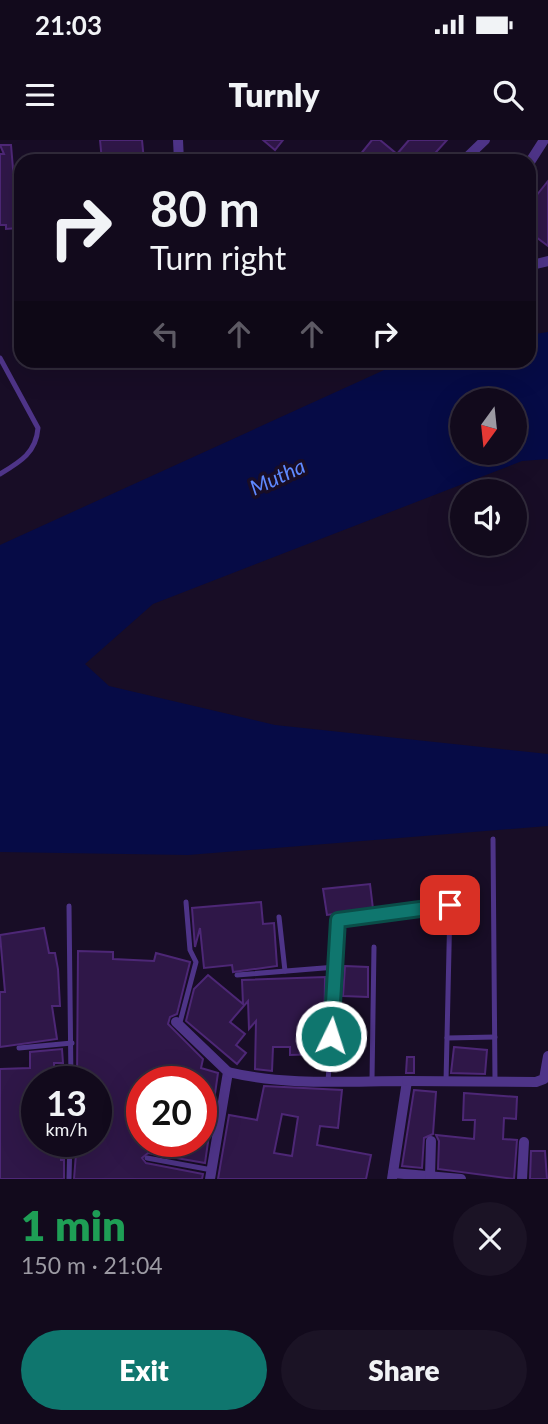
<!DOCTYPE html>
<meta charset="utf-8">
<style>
body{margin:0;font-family:Lato,sans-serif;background:#1b1325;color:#f1f3f6;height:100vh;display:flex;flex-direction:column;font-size:26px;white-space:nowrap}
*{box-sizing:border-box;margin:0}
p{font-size:23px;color:#9c9aa3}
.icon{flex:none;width:38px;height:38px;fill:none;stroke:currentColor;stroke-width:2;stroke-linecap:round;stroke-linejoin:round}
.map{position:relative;height:1039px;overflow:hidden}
.panel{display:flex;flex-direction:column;background:#120a1c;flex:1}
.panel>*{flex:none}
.hud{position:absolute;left:14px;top:14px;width:522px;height:214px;border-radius:21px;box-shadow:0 7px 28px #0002,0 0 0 2px #312b3b;background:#120a1c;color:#f1f3f6;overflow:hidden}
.needle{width:46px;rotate:195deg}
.tools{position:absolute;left:450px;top:248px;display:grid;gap:14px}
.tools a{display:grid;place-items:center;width:77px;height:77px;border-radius:50%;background:#120a1c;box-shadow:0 7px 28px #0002,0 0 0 2px #312b3b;font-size:35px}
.speed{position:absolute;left:21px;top:926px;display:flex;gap:14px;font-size:35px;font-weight:700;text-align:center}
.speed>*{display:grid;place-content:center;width:91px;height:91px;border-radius:50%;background:#120a1c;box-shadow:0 7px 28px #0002,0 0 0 2px #312b3b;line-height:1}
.speed small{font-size:18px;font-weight:400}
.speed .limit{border:10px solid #d22;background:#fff;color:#111}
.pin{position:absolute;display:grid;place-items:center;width:60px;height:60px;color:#fff;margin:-30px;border-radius:14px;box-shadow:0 4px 10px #0006}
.me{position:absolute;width:77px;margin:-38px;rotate:4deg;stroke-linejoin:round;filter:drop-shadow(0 0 5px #0008)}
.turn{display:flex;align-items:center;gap:24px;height:147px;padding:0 21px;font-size:32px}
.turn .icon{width:91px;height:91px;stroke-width:2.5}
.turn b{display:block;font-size:49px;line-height:60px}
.lanes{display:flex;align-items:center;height:66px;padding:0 21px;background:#0003;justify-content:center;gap:35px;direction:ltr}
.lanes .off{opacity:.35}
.round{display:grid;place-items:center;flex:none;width:74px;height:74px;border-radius:37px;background:#1b1325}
.summary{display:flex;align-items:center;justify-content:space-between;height:119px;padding:0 21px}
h1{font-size:42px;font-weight:800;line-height:52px;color:#1e9e55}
.action{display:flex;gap:14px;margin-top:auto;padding:14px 21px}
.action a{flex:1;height:80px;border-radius:42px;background:#0f766e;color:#fff;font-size:28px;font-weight:800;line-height:80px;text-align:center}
.action a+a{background:#1b1325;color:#f1f3f6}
.status{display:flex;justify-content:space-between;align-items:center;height:49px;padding:0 35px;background:#120a1c;direction:ltr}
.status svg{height:19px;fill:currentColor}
header{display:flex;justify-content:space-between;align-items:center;height:91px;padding:0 21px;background:#120a1c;font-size:32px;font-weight:800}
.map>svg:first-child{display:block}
</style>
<div class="status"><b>21:03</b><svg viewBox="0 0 49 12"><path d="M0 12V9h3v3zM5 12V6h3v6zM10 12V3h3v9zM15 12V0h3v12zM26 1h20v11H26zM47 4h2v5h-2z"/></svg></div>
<header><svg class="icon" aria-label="menu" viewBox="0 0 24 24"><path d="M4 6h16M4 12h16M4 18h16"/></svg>Turnly<svg class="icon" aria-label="search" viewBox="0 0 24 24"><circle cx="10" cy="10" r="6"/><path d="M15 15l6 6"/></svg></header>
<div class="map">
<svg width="548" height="1039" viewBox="0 0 548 1039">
<rect width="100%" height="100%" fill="#180d26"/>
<path fill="#060b46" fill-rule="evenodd" d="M548,192V319L522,321L153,464L85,524L109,546L275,585L548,614V686L188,715L0,712V405L404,221L528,220L529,195ZM462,261H514V313H462Z"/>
<g fill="#2f1748" stroke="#4d2776" stroke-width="2" fill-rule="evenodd">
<path d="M100,0H142L144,21H102Z"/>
<path d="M263,0H283L275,10Z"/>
<path d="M372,0H380L397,14L409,0H447L428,21H355Z"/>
<path d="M0,5H11L18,88L6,89V85H0V14H4Z"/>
<path d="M548,41V106L528,91V66Z"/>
<path d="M370,744L373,769L327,775L323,749Z"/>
<path d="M261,762L263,784L274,783L277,826L233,832L232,825L204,828L200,788L195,807L192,768Z"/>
<path d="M44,788L49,813H55L58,829L60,866H52L57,899L0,907V852H5L0,795Z"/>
<path d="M78,811L113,812V819L154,821L156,813L190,822L177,874L170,877L168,884L203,919L201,928L218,933L205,1023L148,1013L142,1018L146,1023L203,1034L202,1039H74L77,1001H96V942H77ZM138,942H201V1001H142Z"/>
<path d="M345,826L368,827V857L343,856Z"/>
<path d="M208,835L243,864L242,840L325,837L324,914L290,915V907H273L272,931L255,929L256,881L249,889L248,861L230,882L245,894L236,905L246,913L237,924L186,881L194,849Z"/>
<path d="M454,907L487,910L485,934L451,933Z"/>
<path d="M62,909L63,923H54L55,942H37V1001H55L56,1014H61V1020H64V1039H0V929L30,928V912Z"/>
<path d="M407,917H414V933H406Z"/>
<path d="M264,946L342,950L338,988L320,986L317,1005L371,1015L366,1039H218L229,975L257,980ZM282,974L298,977L292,1016L274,1013Z"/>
<path d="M414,950L436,952L433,994L424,998L422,1028L402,1026Z"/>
<path d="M464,953L517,957L516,979L504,978L503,999L517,1000L514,1039L438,1029L439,1001L436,995L474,999L475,980H463Z"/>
<path d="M531,1011H545L547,1039H530Z"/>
</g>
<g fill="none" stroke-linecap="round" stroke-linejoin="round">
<g stroke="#4e3488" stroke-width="5">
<path d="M0,218L38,288C36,313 20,322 0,334"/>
<path d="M493,699L495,941"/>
<path d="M69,766L71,942"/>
<path d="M279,777L285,831"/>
<path d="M237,835L336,827"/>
<path d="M179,886L196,822L190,810L186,762"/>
<path d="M447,898L495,897"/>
<path d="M19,908L72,903"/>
<path d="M372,940L374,807"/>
<path d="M328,942L338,780L450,765L446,942"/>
<path d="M147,1018L212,1030"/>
<path d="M69,1039L70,1001"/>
</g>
<g stroke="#4e3488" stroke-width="10">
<path d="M178,0L179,21"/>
<path d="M463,21L485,0"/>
<path d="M528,25L544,0"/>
<path d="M528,119L536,124L548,121"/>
<path d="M176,882L228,932L210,1039"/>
<path d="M228,932C287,946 347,941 407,941L392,1039"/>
<path d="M407,941L536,942L544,939L548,916"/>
<path d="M393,1033L461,1039"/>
<path d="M430,1036L431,1001"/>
<path d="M522,1039L524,1002"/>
</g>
</g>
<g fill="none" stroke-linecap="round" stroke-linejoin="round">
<defs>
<path id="route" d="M331,896L338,780L450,765"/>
</defs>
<use href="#route" stroke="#0a4d48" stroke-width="18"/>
<use href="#route" stroke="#0f766e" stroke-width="12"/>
</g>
<g text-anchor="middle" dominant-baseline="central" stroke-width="7" stroke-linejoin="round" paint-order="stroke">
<g font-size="21" font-style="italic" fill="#5f89ff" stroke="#180d26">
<text transform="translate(277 336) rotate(-25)">Mutha</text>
</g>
</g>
</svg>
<div class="tools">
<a><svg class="needle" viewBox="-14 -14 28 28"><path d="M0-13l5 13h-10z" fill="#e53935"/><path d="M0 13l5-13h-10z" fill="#9c9aa3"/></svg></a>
<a><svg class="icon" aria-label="sound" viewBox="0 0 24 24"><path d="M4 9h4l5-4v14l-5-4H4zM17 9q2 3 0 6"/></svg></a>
</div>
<div class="speed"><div>13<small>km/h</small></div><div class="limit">20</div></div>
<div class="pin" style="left:450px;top:765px;background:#d93025"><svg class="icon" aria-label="arrive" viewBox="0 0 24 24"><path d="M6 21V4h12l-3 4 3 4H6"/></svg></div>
<svg class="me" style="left:331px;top:896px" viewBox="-20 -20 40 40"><circle r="17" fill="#0f766e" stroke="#fff" stroke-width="3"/><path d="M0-11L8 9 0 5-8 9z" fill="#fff"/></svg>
<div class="hud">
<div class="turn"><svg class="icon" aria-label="right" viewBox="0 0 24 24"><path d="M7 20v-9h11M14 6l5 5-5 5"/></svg><div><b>80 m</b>Turn right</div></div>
<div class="lanes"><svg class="icon off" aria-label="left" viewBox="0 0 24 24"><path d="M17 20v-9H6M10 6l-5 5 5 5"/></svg><svg class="icon off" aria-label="ahead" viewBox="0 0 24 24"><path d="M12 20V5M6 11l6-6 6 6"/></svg><svg class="icon off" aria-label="ahead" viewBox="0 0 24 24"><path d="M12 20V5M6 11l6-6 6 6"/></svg><svg class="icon" aria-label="right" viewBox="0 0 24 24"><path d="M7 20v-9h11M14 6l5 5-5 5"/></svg></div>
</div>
</div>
<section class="panel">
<div class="summary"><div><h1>1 min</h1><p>150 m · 21:04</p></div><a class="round"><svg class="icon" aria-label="close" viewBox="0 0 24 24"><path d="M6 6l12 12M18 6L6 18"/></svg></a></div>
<div class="action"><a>Exit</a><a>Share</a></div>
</section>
